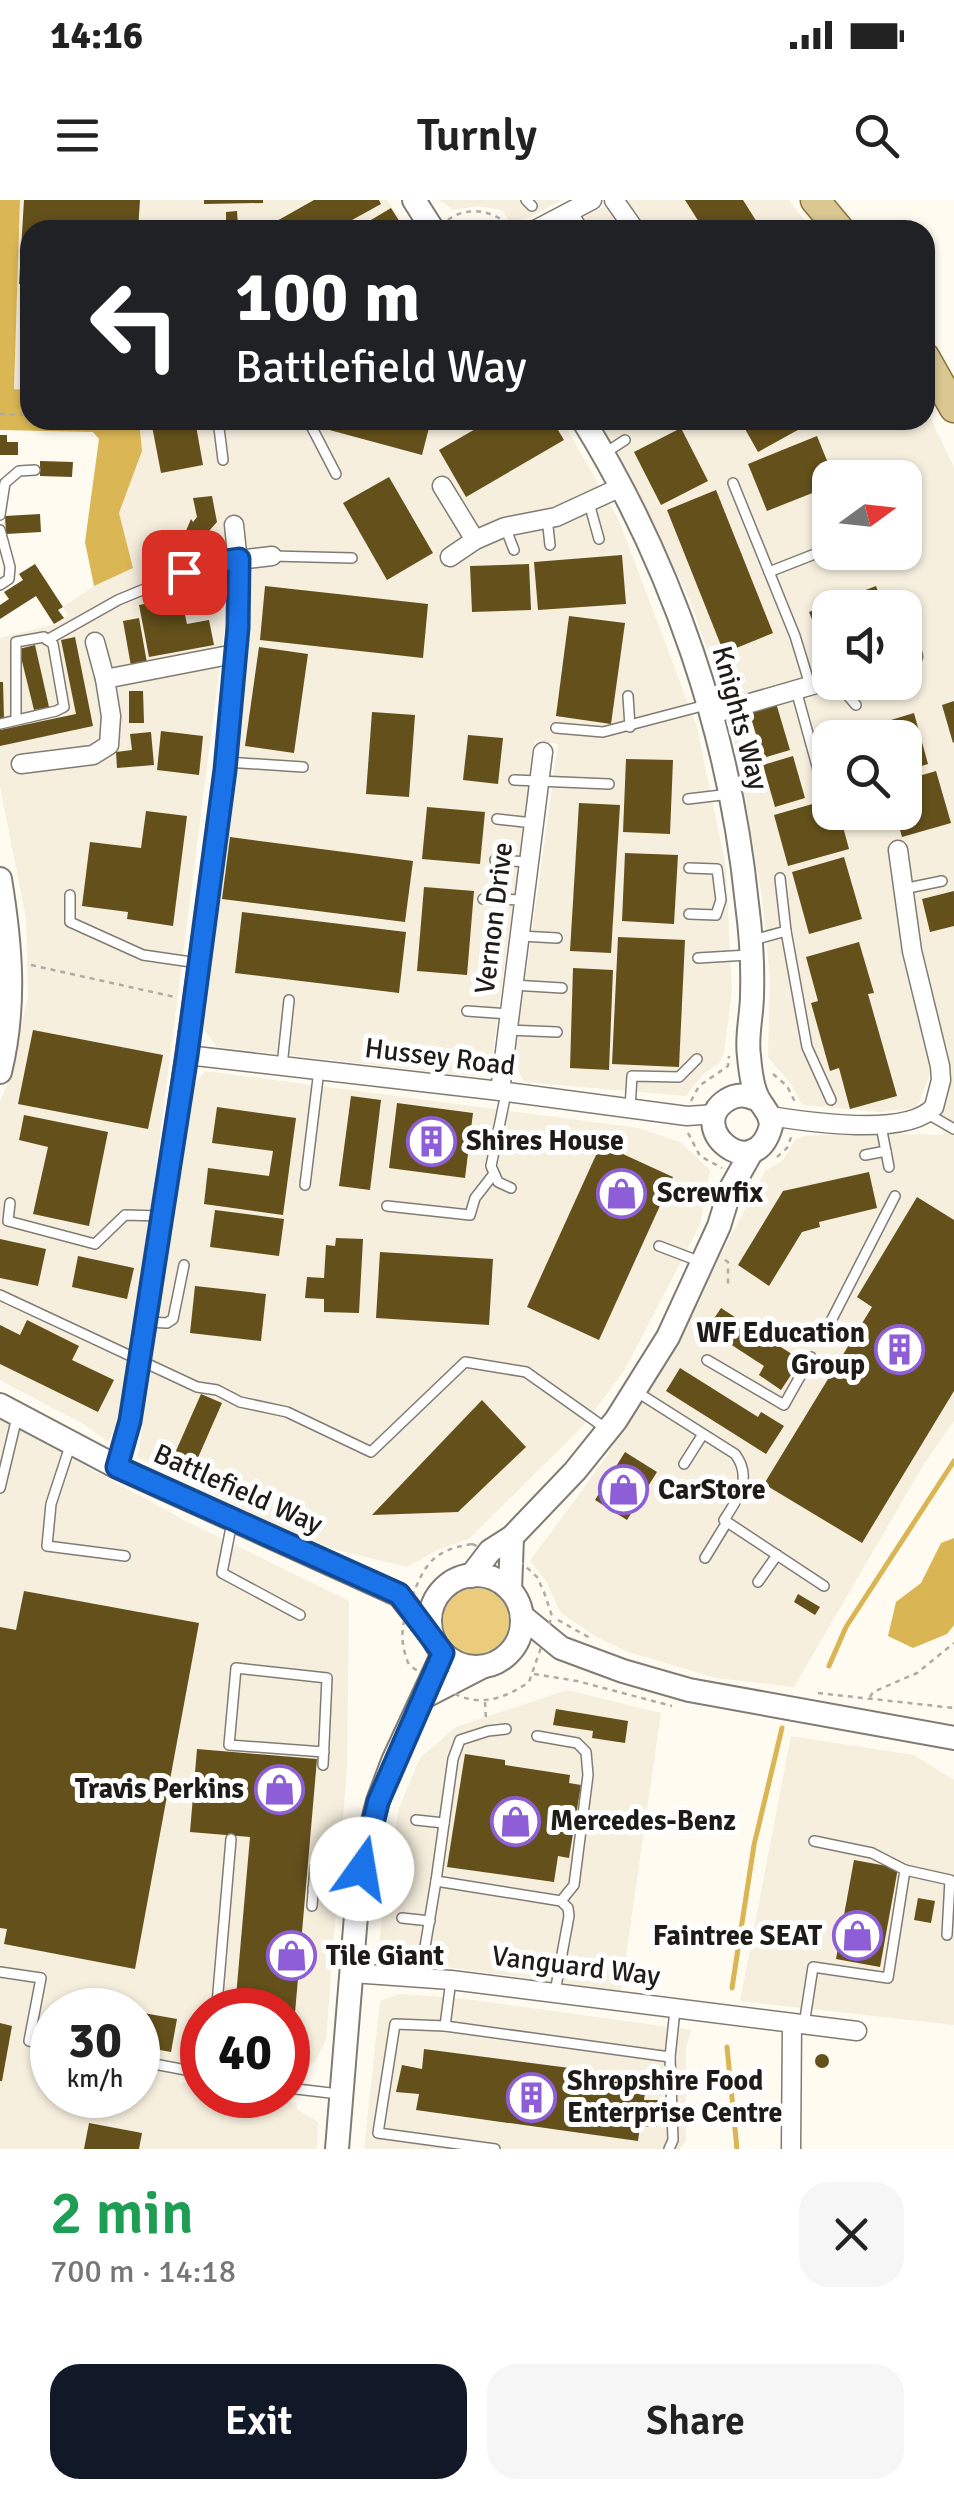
<!DOCTYPE html>
<meta charset="utf-8">
<style>
body{margin:0;font-family:Signika,sans-serif;background:#f6f6f6;color:#222;height:100vh;display:flex;flex-direction:column;font-size:38px;white-space:nowrap}
*{box-sizing:border-box;margin:0}
p{font-size:32px;color:#767676}
.icon{flex:none;width:55px;height:55px;fill:none;stroke:currentColor;stroke-width:2;stroke-linecap:round;stroke-linejoin:round}
.map{position:relative;height:1949px;overflow:hidden}
.panel{display:flex;flex-direction:column;background:#fff;flex:1}
.panel>*{flex:none}
.hud{position:absolute;left:20px;top:20px;width:915px;height:210px;border-radius:30px;box-shadow:0 2px 8px #0004;background:#202124;color:#fff;overflow:hidden}
.needle{width:65px;rotate:75deg}
.buttons{position:absolute;left:812px;top:260px;display:grid;gap:20px}
.buttons a{display:grid;place-items:center;width:110px;height:110px;border-radius:20px;background:#fff;box-shadow:0 2px 8px #0004;font-size:50px}
.speed{position:absolute;left:30px;top:1788px;display:flex;gap:20px;font-size:50px;font-weight:700;text-align:center}
.speed>*{display:grid;place-content:center;width:130px;height:130px;border-radius:50%;background:#fff;box-shadow:0 2px 8px #0004;line-height:1}
.speed small{font-size:25px;font-weight:400}
.speed .limit{border:15px solid #d22;background:#fff;color:#111}
.pin{position:absolute;display:grid;place-items:center;width:85px;height:85px;color:#fff;margin:-42px;border-radius:20px;box-shadow:0 5px 15px #0006}
.me{position:absolute;width:110px;margin:-55px;rotate:13deg;stroke-linejoin:round;filter:drop-shadow(0 0 8px #0008)}
.turn{display:flex;align-items:center;gap:35px;height:210px;padding:0 50px;font-size:45px}
.turn .icon{width:130px;height:130px;stroke-width:2.5}
.turn b{display:block;font-size:70px;line-height:85px}
.round{display:grid;place-items:center;flex:none;width:105px;height:105px;border-radius:30px;background:#f6f6f6}
.overview{display:flex;align-items:center;justify-content:space-between;height:170px;padding:0 50px}
h1{font-size:60px;font-weight:600;line-height:75px;color:#1e9e55}
.cta{display:flex;gap:20px;margin-top:auto;padding:20px 50px}
.cta a{flex:1;height:115px;border-radius:30px;background:#111827;color:#fff;font-size:40px;font-weight:600;line-height:115px;text-align:center}
.cta a+a{background:#f6f6f6;color:#222}
.status{display:flex;justify-content:space-between;align-items:center;height:70px;padding:0 50px;background:#fff;direction:ltr}
.status svg{height:28px;fill:currentColor}
header{display:flex;justify-content:space-between;align-items:center;height:130px;padding:0 50px;background:#fff;font-size:45px;font-weight:600}
.map>svg:first-child{display:block}
</style>
<div class="status"><b>14:16</b><svg viewBox="0 0 49 12"><path d="M0 12V9h3v3zM5 12V6h3v6zM10 12V3h3v9zM15 12V0h3v12zM26 1h20v11H26zM47 4h2v5h-2z"/></svg></div>
<header><svg class="icon" aria-label="menu" viewBox="0 0 24 24"><path d="M4 6h16M4 12h16M4 18h16"/></svg>Turnly<svg class="icon" aria-label="search" viewBox="0 0 24 24"><circle cx="10" cy="10" r="6"/><path d="M15 15l6 6"/></svg></header>
<div class="map">
<svg width="954" height="1949" viewBox="0 0 954 1949">
<rect width="100%" height="100%" fill="#fffbf1"/>
<g fill="#f6efde" fill-rule="evenodd">
<path d="M20,0H387L408,30H30V190L14,189Z"/>
<path d="M439,0H562L530,17L510,22L502,10L478,6L453,10Z"/>
<path d="M616,0H789L812,30H561Z"/>
<path d="M925,207L954,267V1221L924,1264L794,1487L716,1478L628,1452L596,1437L560,1412L546,1381L530,1361L601,1264L652,1185L765,971L783,960L795,940L805,936L859,933L944,935L931,872L917,908L880,912L802,905L791,884L768,857L770,780L762,697L736,549L721,489L690,401L626,268L597,220H925ZM830,278H905V352H830ZM830,408H905V482H830ZM830,538H905V612H830Z"/>
<path d="M139,220H562L618,318L697,527L726,667L732,791L724,853L719,864L703,874L686,896L524,882L514,862L558,544L535,540L491,866L481,877L217,847L198,822L252,404L228,402L125,1210L108,1242L85,1225L0,1180V901L8,883L28,797L26,718L0,587V438L55,424L68,415L63,407L94,386L133,368L119,313L142,251Z"/>
<path d="M206,871L638,928L680,942L710,970L700,1025L624,1171L582,1227L469,1339L437,1350L407,1367L317,1345L138,1257L190,888Z"/>
<path d="M0,1219L184,1320L349,1401L347,1567L326,1840L315,1862L288,1873V1810H202V1858L183,1855L179,1882L202,1886V1895H252L297,1903V1909L318,1922L317,1949H0ZM52,1810H138V1895H52Z"/>
<path d="M567,1490L661,1513L621,1791L423,1764L378,1749L398,1610L420,1558L456,1527Z"/>
<path d="M791,1536L914,1555L954,1580V1825L740,1801Z"/>
<path d="M400,1794L459,1798L691,1830L686,1848V1941L680,1949H364L380,1801Z"/>
</g>
<circle fill="#ebcc7d" cx="476" cy="1421" r="33"/>
<path fill="#dab654" d="M0,0H20L14,189L30,190V220H139L142,251L119,313L133,368L94,386L85,342L99,239L93,232L0,230Z"/>
<path fill="#dab554" d="M954,1338V1425L947,1434L913,1448L888,1436L896,1402L921,1383L941,1343Z"/>
<g fill="none" stroke-linecap="round" stroke-linejoin="round">
<g stroke="#dab554" stroke-width="5">
<path d="M829,1466L846,1427L954,1261"/>
<path d="M732,1788L754,1645L782,1528"/>
<path d="M727,1847L737,1949"/>
</g>
</g>
<g fill="#63501b">
<path d="M24,0H140L138,30H30V84H19Z"/>
<path d="M204,0H263V3L204,4Z"/>
<path d="M314,0H379L381,4L334,30H280L275,22Z"/>
<path d="M685,0H743L762,30H704Z"/>
<path d="M391,8L405,30H363L361,26Z"/>
<path d="M237,11L238,26L226,27V12Z"/>
<path d="M185,220H195L203,265L161,273L152,226Z"/>
<path d="M312,220H431L422,255L311,225Z"/>
<path d="M491,220H552L564,240L466,297L439,250Z"/>
<path d="M740,220H816L758,252Z"/>
<path d="M681,228L708,281L661,305L634,252Z"/>
<path d="M0,235H7V242H18V255H0Z"/>
<path d="M817,236L834,278H830V286L767,311L748,264Z"/>
<path d="M40,261L73,262L72,277L40,276Z"/>
<path d="M389,277L433,353L387,380L343,303Z"/>
<path d="M716,290L773,433L724,453L667,310Z"/>
<path d="M212,296L217,322L208,332L210,334L194,351L179,353L176,335L185,333L191,319L193,322L197,317L193,298Z"/>
<path d="M40,314L41,332L6,334L5,316Z"/>
<path d="M622,355L626,404L538,410L534,362Z"/>
<path d="M35,364L63,407L58,410L64,418L54,424L36,396L0,419V405L9,399L4,392L23,380L19,374Z"/>
<path d="M529,364L531,410L472,412L470,366Z"/>
<path d="M265,386L428,404L423,458L260,440Z"/>
<path d="M876,386L884,408H830V464L809,412Z"/>
<path d="M181,397L187,424L209,420L214,445L149,457L139,405Z"/>
<path d="M569,416L625,423L611,524L556,516Z"/>
<path d="M139,418L147,463L131,466L123,421Z"/>
<path d="M75,437L93,526L0,546V530L76,514L61,440Z"/>
<path d="M35,445L49,507L34,510L19,449Z"/>
<path d="M259,447L308,454L294,553L245,546Z"/>
<path d="M0,482H3L4,518H0Z"/>
<path d="M129,491H143L144,523H129Z"/>
<path d="M954,501V542L953,543L942,505Z"/>
<path d="M776,503L790,550L763,558L749,511Z"/>
<path d="M372,512L415,515L409,597L366,594Z"/>
<path d="M914,513L928,564L905,571V538H832Z"/>
<path d="M161,531L203,536L199,575L157,570Z"/>
<path d="M151,532L154,565L117,568L116,552L132,550L130,534Z"/>
<path d="M468,535L503,538L498,584L463,580Z"/>
<path d="M793,556L805,598L775,607L763,565Z"/>
<path d="M626,559L673,560L670,634L623,632Z"/>
<path d="M936,571L951,623L902,637L895,612H905V580Z"/>
<path d="M830,599V612H839L849,649L788,666L774,615Z"/>
<path d="M579,603L620,605L611,753L570,751Z"/>
<path d="M427,607L485,612L480,664L422,659Z"/>
<path d="M146,611L187,616L173,726L127,719L128,712L82,706L90,642L141,648Z"/>
<path d="M230,637L413,661L405,722L222,699Z"/>
<path d="M625,653L678,655L674,724L622,721Z"/>
<path d="M844,657L862,719L809,734L792,672Z"/>
<path d="M424,687L474,691L467,775L417,771Z"/>
<path d="M954,691V726L930,732L922,699Z"/>
<path d="M242,712L406,732L399,793L235,773Z"/>
<path d="M618,737L685,740L679,867L612,864Z"/>
<path d="M859,742L874,793L868,794L897,896L850,909L839,868L830,871L811,803L818,801L806,757Z"/>
<path d="M573,768L613,770L609,870L570,868Z"/>
<path d="M33,830L163,855L148,929L18,904Z"/>
<path d="M351,896L381,900L370,990L339,986Z"/>
<path d="M397,903L473,913L465,978L389,968Z"/>
<path d="M217,907L296,918L283,1015L204,1004L208,968L269,976L273,951L212,943Z"/>
<path d="M24,915L108,932L89,1026L33,1014L48,947L19,940Z"/>
<path d="M601,944L673,977L599,1140L527,1107Z"/>
<path d="M869,972L877,1008L819,1022L820,1027L802,1032L769,1086L738,1065L783,991Z"/>
<path d="M917,997L954,1020V1191L862,1343L764,1284L872,1107L857,1097Z"/>
<path d="M215,1010L284,1019L279,1056L210,1047Z"/>
<path d="M336,1038L363,1039L359,1113L324,1112V1099L305,1098L307,1077L324,1078L326,1045L335,1046Z"/>
<path d="M0,1039L46,1049L38,1086L0,1078Z"/>
<path d="M380,1052L493,1059L489,1125L376,1118Z"/>
<path d="M78,1056L134,1068L127,1099L72,1087Z"/>
<path d="M195,1086L266,1094L261,1141L190,1133Z"/>
<path d="M721,1108L801,1160L781,1190L759,1175L764,1166L707,1129Z"/>
<path d="M27,1120L79,1146L72,1160L114,1180L98,1212L0,1164V1125L20,1135Z"/>
<path d="M680,1168L758,1217L761,1212L784,1226L766,1254L666,1191Z"/>
<path d="M201,1194L222,1203L193,1269L172,1260Z"/>
<path d="M482,1200L526,1247L458,1312L372,1315Z"/>
<path d="M625,1252L657,1272L627,1320L595,1300Z"/>
<path d="M24,1391L199,1423L135,1769L4,1744L7,1729L0,1728V1427L16,1430Z"/>
<path d="M798,1394L820,1407L815,1415L794,1402Z"/>
<path d="M556,1509L628,1521L625,1543L592,1538L593,1531L553,1525Z"/>
<path d="M197,1549L317,1559L295,1813L288,1810L235,1808L250,1637L190,1632Z"/>
<path d="M465,1554L505,1560V1565L570,1575L569,1583L581,1585L569,1658L558,1656L554,1682L447,1667Z"/>
<path d="M854,1660L898,1668L880,1767L836,1759Z"/>
<path d="M918,1698L935,1701L931,1723L914,1720Z"/>
<path d="M138,1812L177,1819L171,1852L138,1846Z"/>
<path d="M0,1823L12,1826L2,1881H0Z"/>
<path d="M424,1849L647,1878L644,1900H661L657,1927L640,1926L638,1941L416,1910L419,1894L396,1892L402,1865L422,1869Z"/>
<circle cx="822" cy="1861" r="7"/>
<path d="M89,1923L142,1933L139,1949H84Z"/>
</g>
<g fill="none" stroke-linecap="round" stroke-linejoin="round">
<defs>
<g id="service">
<path d="M526,0L532,6"/>
<path d="M572,11L584,30"/>
<path d="M218,220L223,260"/>
<path d="M308,220L336,274"/>
<path d="M605,253L625,240"/>
<path d="M733,283L795,436L810,485"/>
<path d="M589,303L599,339"/>
<path d="M0,315L5,283L19,271L35,270"/>
<path d="M547,318L550,345"/>
<path d="M505,327L514,350"/>
<path d="M0,330L10,367L9,379L0,385"/>
<path d="M272,356L352,358"/>
<path d="M769,372L830,348"/>
<path d="M47,440L118,400L205,364"/>
<path d="M836,482L856,505"/>
<path d="M796,490L825,595"/>
<path d="M628,496L630,527"/>
<path d="M0,524L56,511L64,507L53,444L44,437L16,442V520"/>
<path d="M556,528L603,532L706,505"/>
<path d="M226,562L303,567"/>
<path d="M514,580L609,584"/>
<path d="M688,599L730,594"/>
<path d="M497,619L533,623"/>
<path d="M495,660L529,662"/>
<path d="M689,668L717,669L721,700L716,715L689,714"/>
<path d="M780,678L786,731"/>
<path d="M903,689L942,681"/>
<path d="M70,695V722L143,755L198,763"/>
<path d="M483,699L524,700"/>
<path d="M520,736L557,738"/>
<path d="M753,740L786,731L807,847L831,900"/>
<path d="M698,758L748,755"/>
<path d="M513,785L562,788"/>
<path d="M467,811L509,814"/>
<path d="M507,830L557,832"/>
<path d="M282,866L289,800"/>
<path d="M506,893L491,966L498,982L511,988"/>
<path d="M630,908L632,876L679,877L697,859"/>
<path d="M928,914L954,929"/>
<path d="M881,926L889,967"/>
<path d="M865,955L886,951"/>
<path d="M305,985L319,870"/>
<path d="M10,1003L8,1021L95,1044L125,1015L160,1016"/>
<path d="M387,1006L470,1015L475,998L493,975"/>
<path d="M659,1046L701,1062"/>
<path d="M0,1095L197,1187L217,1190L240,1202L287,1212L371,1252L465,1162L526,1172L608,1230"/>
<path d="M831,1121L895,996"/>
<path d="M147,1122L167,1123L173,1119L184,1065"/>
<path d="M707,1160L784,1205L811,1157"/>
<path d="M637,1192L735,1254C753,1277 738,1299 724,1320L824,1386"/>
<path d="M70,1246L51,1304L47,1346L125,1356"/>
<path d="M684,1264L703,1234"/>
<path d="M0,1288L17,1217"/>
<path d="M232,1322L222,1373L300,1415"/>
<path d="M705,1358L727,1322"/>
<path d="M758,1382L777,1355"/>
<path d="M537,1536L577,1543L586,1552L588,1575L574,1685L561,1701"/>
<path d="M323,1565L327,1478L236,1468L229,1545L324,1552"/>
<path d="M416,1620L444,1623"/>
<path d="M905,1670L950,1680L947,1735"/>
<path d="M436,1681L453,1559L460,1540L488,1531L506,1529"/>
<path d="M313,1688L355,1691"/>
<path d="M312,1706L315,1667"/>
<path d="M402,1718L430,1721"/>
<path d="M0,1772L41,1778L29,1841L52,1845"/>
<path d="M420,1777L436,1681L561,1701L568,1708L569,1716L555,1792"/>
<path d="M219,1810L217,1804L231,1639"/>
<path d="M804,1825L813,1767L888,1778L905,1670L872,1653L814,1641"/>
<path d="M445,1826L451,1780"/>
<path d="M138,1861L202,1873"/>
<path d="M288,1888L339,1894"/>
<path d="M495,1949L378,1933L395,1824L445,1826L670,1857"/>
<path d="M669,1949L673,1940L670,1857L675,1810"/>
</g>
<g id="minor">
<path d="M614,0L635,30"/>
<path d="M535,30L592,0"/>
<path d="M442,286L475,340"/>
<path d="M450,357L475,340L505,327L556,317L621,287"/>
<path d="M205,364L272,356"/>
<path d="M95,442L105,479"/>
<path d="M905,458L913,456"/>
<path d="M712,514L830,480"/>
<path d="M21,564L93,555L109,545L111,516L105,479L234,454"/>
<path d="M187,855L500,891L687,916L716,914"/>
<path d="M500,891L543,552"/>
<path d="M770,916C808,922 907,937 934,907L941,880L940,866L912,751L898,650"/>
<path d="M117,1267L130,1221L147,1122L225,570L240,381L234,325"/>
<path d="M352,1773L451,1780L857,1831"/>
<path d="M791,1949L792,1824"/>
</g>
<g id="tertiary">
<path d="M414,0L433,30"/>
<path d="M583,220C673,366 730,534 747,704C751,734 753,765 752,795C752,815 746,836 749,856C750,868 753,890 759,900C765,910 770,913 771,926C754,988 684,926 727,900C738,893 747,895 758,900"/>
<path d="M0,679C11,746 16,806 0,872"/>
<path d="M0,1205L117,1267L399,1395L433,1438"/>
<circle cx="476" cy="1421" r="46"/>
<path d="M471,1376L490,1351L512,1337L575,1271L616,1220L668,1137L719,1026L730,990L752,951"/>
<path d="M510,1390L512,1337"/>
<path d="M522,1416L561,1448L623,1471L689,1490L954,1538"/>
<path d="M424,1497L482,1467"/>
<path d="M337,1949L358,1691L366,1647L378,1601L393,1561L443,1453"/>
</g>
<g id="primary">
<path d="M815,0L840,30"/>
<path d="M925,157L954,208"/>
</g>
</defs>
<use href="#service" stroke="#807c74" stroke-width="12"/>
<use href="#minor" stroke="#807c74" stroke-width="21"/>
<use href="#tertiary" stroke="#807c74" stroke-width="26"/>
<use href="#primary" stroke="#897239" stroke-width="31"/>
<g stroke="#aeaba4" stroke-width="2.5" stroke-dasharray="5 5" stroke-linecap="butt">
<path d="M448,20C467,5 498,10 512,30"/>
<path d="M0,214L30,215"/>
<path d="M31,765L175,797"/>
<path d="M773,874L787,886L795,902"/>
<path d="M691,901L699,886L728,866L729,856"/>
<path d="M688,933L700,956L722,968"/>
<path d="M777,957L787,948L792,935"/>
<path d="M725,1060L728,1062V1087"/>
<path d="M472,1344L523,1364L537,1377L544,1392L552,1416L529,1482C477,1517 454,1496 409,1465C398,1438 402,1423 412,1397C425,1363 434,1350 472,1344Z"/>
<path d="M558,1420L590,1438"/>
<path d="M534,1474L577,1481L672,1506"/>
<path d="M818,1493L954,1508"/>
<path d="M870,1497L873,1492L917,1473L954,1443"/>
<path d="M485,1502L486,1519"/>
</g>
<use href="#service" stroke="#fff" stroke-width="9"/>
<use href="#minor" stroke="#fff" stroke-width="18"/>
<use href="#tertiary" stroke="#fff" stroke-width="22"/>
<use href="#primary" stroke="#dac792" stroke-width="28"/>
</g>
<g fill="none" stroke-linecap="round" stroke-linejoin="round">
<defs>
<path id="route" d="M184,372L205,364L239,359L238,428L225,570L187,855L130,1221L117,1267L399,1394L443,1453L378,1602L362,1669"/>
</defs>
<use href="#route" stroke="#114b97" stroke-width="25"/>
<use href="#route" stroke="#1a73e8" stroke-width="18"/>
</g>
<defs>
<symbol id="building-ring" viewBox="-11 -11 22 22"><circle r="9.5" fill="#fff" stroke="#8e5ed8" stroke-width="1.5"/><path d="M-4-6H4V6H1V3H-1V6H-4ZM-2.5-4.3h1.7v1.8h-1.7ZM.8-4.3h1.7v1.8H.8ZM-2.5-1h1.7V.8h-1.7ZM.8-1h1.7V.8H.8Z" fill="#8e5ed8"/></symbol>
<symbol id="shop-ring" viewBox="-11 -11 22 22"><circle r="9.5" fill="#fff" stroke="#8e5ed8" stroke-width="1.5"/><path d="M-5-2.5h2.3a2.7 3.5 0 0 1 5.4 0H5L5.5 6h-11ZM-1.5-2.5h3a1.5 2.3 0 0 0-3 0Z" fill="#8e5ed8"/></symbol>
</defs>
<g fill-rule="evenodd">
<use href="#building-ring" x="404" y="914" width="55" height="55"/>
<use href="#shop-ring" x="594" y="966" width="55" height="55"/>
<use href="#building-ring" x="872" y="1122" width="55" height="55"/>
<use href="#shop-ring" x="596" y="1262" width="55" height="55"/>
<use href="#shop-ring" x="252" y="1562" width="55" height="55"/>
<use href="#shop-ring" x="488" y="1594" width="55" height="55"/>
<use href="#shop-ring" x="830" y="1708" width="55" height="55"/>
<use href="#shop-ring" x="264" y="1728" width="55" height="55"/>
<use href="#building-ring" x="504" y="1870" width="55" height="55"/>
</g>
<g text-anchor="middle" dominant-baseline="central" stroke-width="10" stroke-linejoin="round" paint-order="stroke">
<g font-size="28" fill="#1e1c19" stroke="#fff">
<text transform="translate(740 518) rotate(75)">Knights Way</text>
<text transform="translate(494 718) rotate(-83)">Vernon Drive</text>
<text transform="translate(440 857) rotate(7)">Hussey Road</text>
<text transform="translate(238 1289) rotate(24)">Battlefield Way</text>
<text transform="translate(576 1766) rotate(7)">Vanguard Way</text>
</g>
<g font-size="28" font-weight="bold" fill="#1e1c19" stroke="#fff" text-anchor="start">
<text x="466" y="941">Shires House</text>
<text x="657" y="993">Screwfix</text>
<text x="865" y="1133" text-anchor="end">WF Education<tspan x="865" dy="32">Group</tspan></text>
<text x="658" y="1290">CarStore</text>
<text x="244" y="1589" text-anchor="end">Travis Perkins</text>
<text x="550" y="1621">Mercedes-Benz</text>
<text x="822" y="1736" text-anchor="end">Faintree SEAT</text>
<text x="326" y="1756">Tile Giant</text>
<text x="567" y="1881">Shropshire Food<tspan x="567" dy="32">Enterprise Centre</tspan></text>
</g>
</g>
</svg>
<div class="buttons">
<a><svg class="needle" viewBox="-14 -14 28 28"><path d="M0-13l5 13h-10z" fill="#e53935"/><path d="M0 13l5-13h-10z" fill="#767676"/></svg></a>
<a><svg class="icon" aria-label="sound" viewBox="0 0 24 24"><path d="M4 9h4l5-4v14l-5-4H4zM17 9q2 3 0 6"/></svg></a>
<a><svg class="icon" aria-label="search" viewBox="0 0 24 24"><circle cx="10" cy="10" r="6"/><path d="M15 15l6 6"/></svg></a>
</div>
<div class="speed"><div>30<small>km/h</small></div><div class="limit">40</div></div>
<div class="pin" style="left:184px;top:372px;background:#d93025"><svg class="icon" aria-label="arrive" viewBox="0 0 24 24"><path d="M6 21V4h12l-3 4 3 4H6"/></svg></div>
<svg class="me" style="left:362px;top:1669px" viewBox="-20 -20 40 40"><circle r="19" fill="#fff"/><path d="M0-13L10 11 0 6-10 11z" fill="#1a73e8"/></svg>
<div class="hud">
<div class="turn"><svg class="icon" aria-label="left" viewBox="0 0 24 24"><path d="M17 20v-9H6M10 6l-5 5 5 5"/></svg><div><b>100 m</b>Battlefield Way</div></div>
</div>
</div>
<section class="panel">
<div class="overview"><div><h1>2 min</h1><p>700 m · 14:18</p></div><a class="round"><svg class="icon" aria-label="close" viewBox="0 0 24 24"><path d="M6 6l12 12M18 6L6 18"/></svg></a></div>
<div class="cta"><a>Exit</a><a>Share</a></div>
</section>
